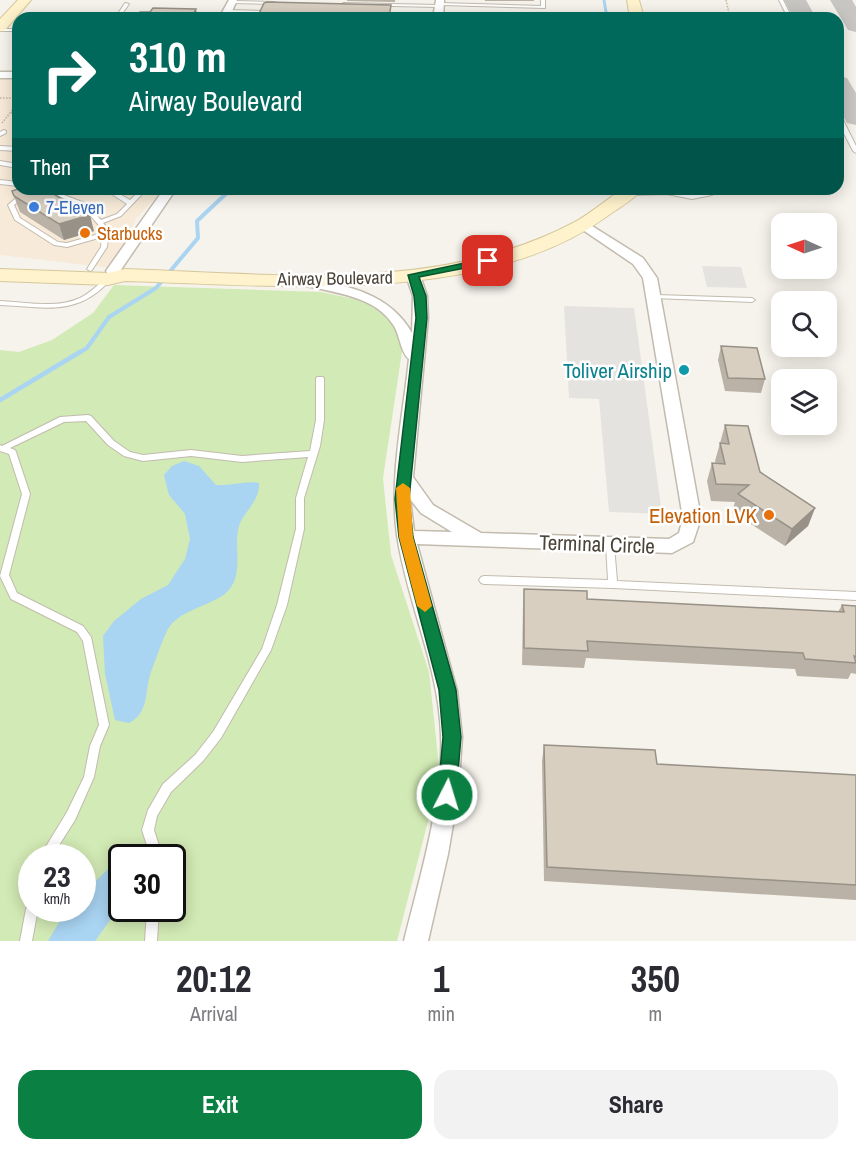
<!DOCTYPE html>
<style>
body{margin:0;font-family:"Archivo Narrow",sans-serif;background:#f2f2f3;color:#2b2b33;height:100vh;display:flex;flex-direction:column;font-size:22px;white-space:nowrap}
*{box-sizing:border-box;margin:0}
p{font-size:20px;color:#7c7c81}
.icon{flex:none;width:33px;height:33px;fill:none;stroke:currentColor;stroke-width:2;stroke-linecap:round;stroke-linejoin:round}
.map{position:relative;height:941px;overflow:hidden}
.panel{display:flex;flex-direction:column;background:#fff;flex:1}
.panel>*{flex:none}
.top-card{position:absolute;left:12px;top:12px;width:832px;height:183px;border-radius:18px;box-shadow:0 3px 15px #0003;background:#00695c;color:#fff;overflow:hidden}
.needle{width:39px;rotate:273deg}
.tools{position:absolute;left:771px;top:213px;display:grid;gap:12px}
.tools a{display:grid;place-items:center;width:66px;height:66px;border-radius:12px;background:#fff;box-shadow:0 3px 15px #0003;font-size:30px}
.speed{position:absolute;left:18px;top:844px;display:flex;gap:12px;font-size:30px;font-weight:700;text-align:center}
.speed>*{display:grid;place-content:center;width:78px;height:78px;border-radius:50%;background:#fff;box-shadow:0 3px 15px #0003;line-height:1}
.speed small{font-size:15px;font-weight:400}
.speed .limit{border:3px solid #111;border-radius:9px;background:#fff;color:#111}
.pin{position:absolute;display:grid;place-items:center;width:51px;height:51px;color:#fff;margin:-26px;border-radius:12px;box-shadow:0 3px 9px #0006}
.me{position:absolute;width:66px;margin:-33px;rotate:5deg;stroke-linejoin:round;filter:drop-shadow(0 0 4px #0008)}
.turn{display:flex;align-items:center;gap:21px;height:126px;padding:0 18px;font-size:27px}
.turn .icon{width:78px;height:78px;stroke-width:2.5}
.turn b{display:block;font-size:42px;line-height:51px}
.then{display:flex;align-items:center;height:57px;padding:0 18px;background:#0003;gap:12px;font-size:22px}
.eta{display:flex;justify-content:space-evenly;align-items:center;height:102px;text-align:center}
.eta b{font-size:36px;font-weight:700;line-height:42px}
.cta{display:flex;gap:12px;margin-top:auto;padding:12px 18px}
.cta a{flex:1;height:69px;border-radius:18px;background:#0b8043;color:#fff;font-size:24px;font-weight:700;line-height:69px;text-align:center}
.cta a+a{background:#f2f2f3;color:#2b2b33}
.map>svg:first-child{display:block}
</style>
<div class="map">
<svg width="856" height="941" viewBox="0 0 856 941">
<rect width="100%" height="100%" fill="#f6f3ec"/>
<path fill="#f7ead8" d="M0,78H18V189H163L136,219L112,268L0,255Z"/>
<path fill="#d2eab5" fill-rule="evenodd" d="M114,285L321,292L364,301L391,319L403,345L383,478L391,555L429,672L440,775L397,941H0V350L19,352L52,340L93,313ZM32,858H82V909H32ZM122,858H172V909H122Z"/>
<g fill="#e5e3e0">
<path d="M702,266L741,267L747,288L707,287Z"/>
<path d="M564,306L634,308L662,514L609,512L599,399L569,398Z"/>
</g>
<g fill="#a9d4f2">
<path d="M184,461L199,466L216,485C230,486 248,480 259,483C260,499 247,509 240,523C231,544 248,579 222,596C205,607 179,611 168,629C164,636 154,664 151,672C144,692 150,712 129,723L115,720L105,674L103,636L114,621L141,599L168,585L185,559L190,539L185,514L169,495L164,475L172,466Z"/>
<path d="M109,868L121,880V905L95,941H48L67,909H82L83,894Z"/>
</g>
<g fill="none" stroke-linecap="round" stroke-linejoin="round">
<path stroke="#a9d4f2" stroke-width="3" d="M604,0L607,18"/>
<path stroke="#a9d4f2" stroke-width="4" d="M77,354L87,348L109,317L156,288L198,238L197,221L231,189"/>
<path stroke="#a9d4f2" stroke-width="4.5" d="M0,400L80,352"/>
<g fill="#c8c6c3" fill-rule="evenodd">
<path d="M784,0H806L816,18H794Z"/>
<path d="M830,0H852L856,7V32L848,30Z"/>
<path d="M838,76L847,78L856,93V125L847,123L838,108Z"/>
</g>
<defs>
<g id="lane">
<path d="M541,0H545V8L441,5L439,7L344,5L342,4L344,3L438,5L440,3L541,6Z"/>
<path d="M779,0H783L792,18H788Z"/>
<path d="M232,1L274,2L276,3L274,4L230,3V1Z"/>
<path d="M125,3L129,4L119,18H115Z"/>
<path d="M228,10L269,11L271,12L269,13L226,12V10Z"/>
<path d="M196,13L226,14L228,15L226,16L194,15V14Z"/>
<path d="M381,14L510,17L512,18L379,16V15Z"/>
<rect x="0" y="29" width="18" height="2"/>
<path d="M838,115L841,116L856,146V153L853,151L838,122Z"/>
<path d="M4,130L6,131V133L0,136V132Z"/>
<path d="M0,146L18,147V151L0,150Z"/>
<path d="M0,161L18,164V168L0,165Z"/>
<path d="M0,180L18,182V186L0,184Z"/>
<path d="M26,189H33L14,205L20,218L58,242L67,243L102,233L103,230L81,205L40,189H48L85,203L101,220L117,214L127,204L104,189H111L130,200L141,189H147L121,216L103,223L109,230L107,247L92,270L90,271L87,269L101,247L102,237L67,247L54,245L15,220L8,205Z"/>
<path d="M710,189H716L712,195L692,199L667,194L629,195L626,193L629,191L667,190L692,195L708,193Z"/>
<path d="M108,277L111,279C78,317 45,307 0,305V301C26,302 56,309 80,298C90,293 98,285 106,278Z"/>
<path d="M656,295L752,298L755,300L752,302L654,298L653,297Z"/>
<path d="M317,377H323L324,379V420L320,446L304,498V529L287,605L271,650L221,738L203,761L171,792L157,816L154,830L163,858H151L142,830L148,810L163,784L195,755L213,732L262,649L277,605L296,529V498L308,457L242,462L191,456L143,461L124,456L108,445L86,421L64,422L10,448L15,450L16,452L30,494L9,575L17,593L83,626L91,637L109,725L100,746L94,777L75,820L51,858H39L67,812L84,777L90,746L99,725L83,641L77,632L11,599L0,576L22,494L9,454L0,451V445L2,446L60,417L88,415L91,416L114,441L130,452L143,455L191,450L242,456L310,451L316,420V379Z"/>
<path d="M610,542L613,543L614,545L617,581L856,592V600L613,588L484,584L481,583L479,580L481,577L484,576L608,580L606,545L607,543Z"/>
<path d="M32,903V909H38L32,941H20L26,909L28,905Z"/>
<path d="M147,909H159L157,941H145Z"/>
</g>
<g id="street">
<path d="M229,0H237L229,18H219Z"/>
<path d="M436,0H444L443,18H433Z"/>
<rect x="0" y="72" width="18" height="6"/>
<path d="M164,189H176L118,274H108L106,271Z"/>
<path d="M584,221L643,258L657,278L701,518L693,542L672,553L417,544L457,691L462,737L458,795L448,854L428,941H404C419,880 444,798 441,735C439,666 407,603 397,535C389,478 403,416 409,359C401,353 400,336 394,326C376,296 335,293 303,285L301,282L308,278C349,286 390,294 412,333L413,296L406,275L413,271L420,275L427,296L428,318L413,477L433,505L481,533L669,539L679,533L683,518L643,278L633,264L580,228V222ZM410,499L421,513L452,532L414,531Z"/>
</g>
<g id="secondary">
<path d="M18,0H31L5,30L0,31V19Z"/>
<path d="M627,0H639L644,18H630Z"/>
<path d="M622,189H642C634,200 617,209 606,217C482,307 271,285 125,281L108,285L0,281V269L108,273L125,269C272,274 438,294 573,223C590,214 606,200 622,189Z"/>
</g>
</defs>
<use href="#lane" stroke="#c2bbae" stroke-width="2"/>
<use href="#street" stroke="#c2bbae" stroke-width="3"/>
<use href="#secondary" stroke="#d6c79b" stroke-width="2"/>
<g stroke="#c4b79f" stroke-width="1.5" stroke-dasharray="1.5 1.5" stroke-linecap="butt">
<path d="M726,0L730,18"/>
<path d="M0,98H18"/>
<path d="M11,113H18"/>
<path d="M2,123L18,103"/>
</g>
<use href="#lane" fill="#fff" fill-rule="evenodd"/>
<use href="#street" fill="#fff" fill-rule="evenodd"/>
<use href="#secondary" fill="#fff3cd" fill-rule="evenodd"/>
</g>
<g fill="#bab2a6">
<path d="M347,0H395V2L347,1Z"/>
<rect x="485" y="0" width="49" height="1"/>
<path d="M12,191L94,231L64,240L20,212Z"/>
<path d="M721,346L765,379L761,393L725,391L718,360Z"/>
<path d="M725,425L760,472L815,508L808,526L785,546L732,512L735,502L711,501L707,481L712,463L716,464L715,461Z"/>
<path d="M524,589L587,599L838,612L842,605L856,606V674L851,673L848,679L797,676L795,669L586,658L584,668L522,665L523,606Z"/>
<path d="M544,745L657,764L856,775V900L544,881L542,761Z"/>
</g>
<g fill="#979187">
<path d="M196,9L198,18H191Z"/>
<path d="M90,215L94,231L64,240L59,224Z"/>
<path d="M815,508L808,526L785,546L792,529Z"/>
</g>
<g fill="#d8cfc1" stroke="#979187" stroke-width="1.5">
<path d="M267,2L391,5L389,18H257L264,3Z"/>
<path d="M153,8L196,9L191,18H136L140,12H150Z"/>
<path d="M18,189H45L90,215L59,224L14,196L12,191Z"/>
<path d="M721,346L757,348L765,379L728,378Z"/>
<path d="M725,425L748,426L760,472L815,508L792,529L738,494L749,485L716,484L712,463L725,464L720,443L729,444Z"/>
<path d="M524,589L587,591V599L844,612L842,605L856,606V657L854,656L856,663L805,659L803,653L587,641L588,651L524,648Z"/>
<path d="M544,745L655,750L657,764L856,775V885L547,867Z"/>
</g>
<path fill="#0b8043" stroke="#07532c" stroke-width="1.5" d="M488,258L491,259V263L419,277L426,296L427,318L409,499L413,537L456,690L461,737L456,795L454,801L447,804L441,801L438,795L443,737L439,690L399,537L395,499L416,318L414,296L408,275Z"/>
<path fill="#f59e0b" d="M403,483L410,488L413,537L432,606L425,612L417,606L399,537L396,488Z"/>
<circle fill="#3f7fe0" stroke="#fff" stroke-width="2" cx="34" cy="207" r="6"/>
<g fill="#e8710a" stroke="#fff" stroke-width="2">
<circle cx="85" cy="233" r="6"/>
<circle cx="769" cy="515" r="6"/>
</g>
<circle fill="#0f9aa8" stroke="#fff" stroke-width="2" cx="684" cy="370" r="6"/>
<g text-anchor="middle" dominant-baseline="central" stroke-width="5" stroke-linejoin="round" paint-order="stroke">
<g font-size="18" fill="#366cbe" stroke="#fff" text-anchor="start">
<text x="46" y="207">7-Eleven</text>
</g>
<g font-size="18" fill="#c56008" stroke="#fff" text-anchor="start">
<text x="97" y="233">Starbucks</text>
</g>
<g font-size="18" fill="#4b4439" stroke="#fff">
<text transform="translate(335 278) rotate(-1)">Airway Boulevard</text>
</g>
<g font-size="21" fill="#0d838f" stroke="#fff" text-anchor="end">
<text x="672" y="370">Toliver Airship</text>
</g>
<g font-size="21" fill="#c56008" stroke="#fff" text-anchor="end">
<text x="757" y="515">Elevation LVK</text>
</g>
<g font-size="21" fill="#4b4439" stroke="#fff">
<text transform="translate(597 544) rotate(2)">Terminal Circle</text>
</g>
</g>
</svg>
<div class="tools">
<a><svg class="needle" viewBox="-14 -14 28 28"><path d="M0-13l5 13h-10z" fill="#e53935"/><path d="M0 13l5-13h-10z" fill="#7c7c81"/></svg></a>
<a><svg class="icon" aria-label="search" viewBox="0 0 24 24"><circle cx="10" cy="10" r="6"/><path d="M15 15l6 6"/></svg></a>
<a><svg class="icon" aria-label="layers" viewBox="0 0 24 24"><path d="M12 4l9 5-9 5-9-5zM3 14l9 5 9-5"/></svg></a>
</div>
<div class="speed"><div>23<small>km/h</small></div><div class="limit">30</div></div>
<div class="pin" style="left:488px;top:261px;background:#d93025"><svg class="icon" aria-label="arrive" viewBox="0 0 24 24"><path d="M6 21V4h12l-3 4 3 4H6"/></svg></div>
<svg class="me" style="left:447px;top:795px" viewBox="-20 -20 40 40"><circle r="17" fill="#0b8043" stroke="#fff" stroke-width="3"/><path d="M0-11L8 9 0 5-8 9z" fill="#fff"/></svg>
<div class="top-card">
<div class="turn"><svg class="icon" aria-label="right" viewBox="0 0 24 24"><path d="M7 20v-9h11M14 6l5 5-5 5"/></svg><div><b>310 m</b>Airway Boulevard</div></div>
<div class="then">Then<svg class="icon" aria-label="arrive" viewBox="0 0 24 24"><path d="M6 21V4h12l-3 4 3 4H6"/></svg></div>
</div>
</div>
<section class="panel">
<div class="eta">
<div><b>20:12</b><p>Arrival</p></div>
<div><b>1</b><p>min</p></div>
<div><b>350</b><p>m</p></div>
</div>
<div class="cta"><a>Exit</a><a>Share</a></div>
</section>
